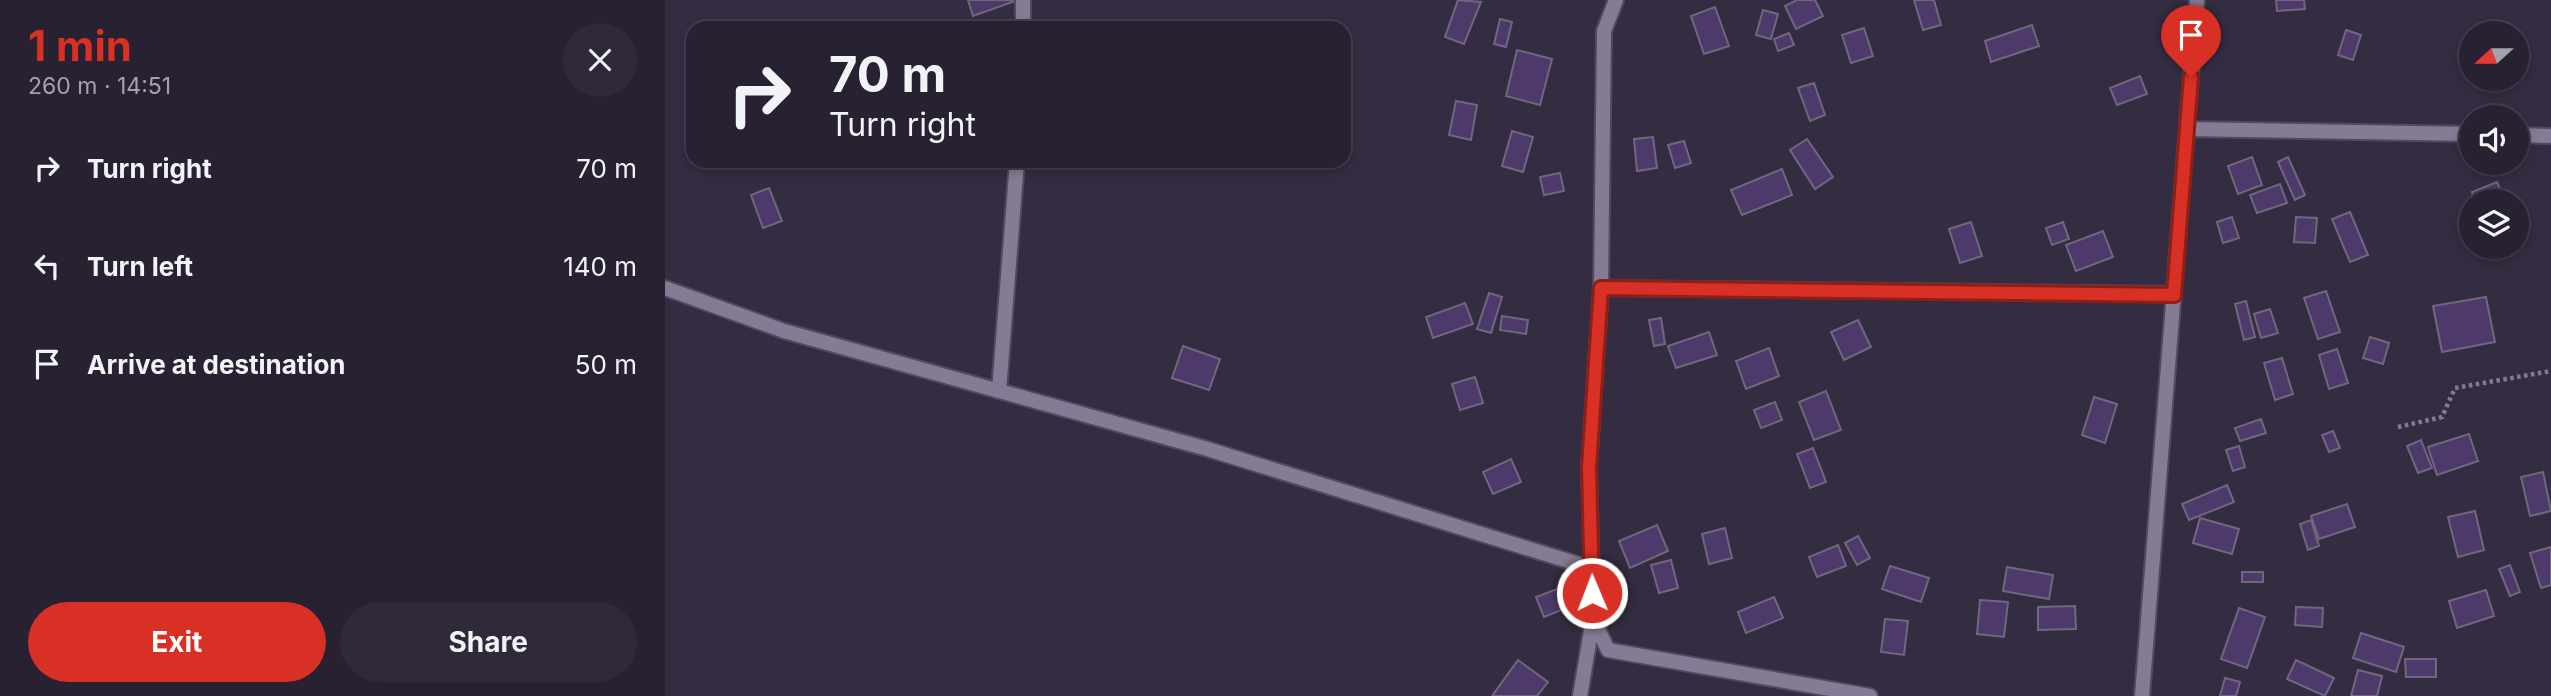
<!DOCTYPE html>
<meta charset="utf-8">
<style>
body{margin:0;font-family:Inter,sans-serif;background:#2f2939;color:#f1f3f6;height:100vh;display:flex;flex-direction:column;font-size:26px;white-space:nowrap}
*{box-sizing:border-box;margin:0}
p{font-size:23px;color:#a4a3ab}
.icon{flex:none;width:38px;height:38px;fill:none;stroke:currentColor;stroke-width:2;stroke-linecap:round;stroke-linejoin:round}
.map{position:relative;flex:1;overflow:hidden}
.side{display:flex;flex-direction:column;background:#272131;width:665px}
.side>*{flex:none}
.banner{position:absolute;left:21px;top:21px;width:665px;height:147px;border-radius:21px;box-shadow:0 4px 10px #0003,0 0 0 2px #433e4d;background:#272131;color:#f1f3f6;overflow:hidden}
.needle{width:46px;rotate:249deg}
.buttons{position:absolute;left:1794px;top:21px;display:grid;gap:14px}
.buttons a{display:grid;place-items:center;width:70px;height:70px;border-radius:50%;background:#272131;box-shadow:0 4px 10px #0003,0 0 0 2px #433e4d;font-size:35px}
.pin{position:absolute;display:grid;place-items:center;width:60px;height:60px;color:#fff;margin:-72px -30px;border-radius:50% 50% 50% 0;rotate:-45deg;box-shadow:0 0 7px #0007}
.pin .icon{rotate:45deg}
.me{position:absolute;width:77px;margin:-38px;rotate:359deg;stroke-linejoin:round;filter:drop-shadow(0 0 5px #0008)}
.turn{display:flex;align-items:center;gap:24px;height:147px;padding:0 28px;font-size:32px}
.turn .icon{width:91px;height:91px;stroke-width:2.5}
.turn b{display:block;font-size:49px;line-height:60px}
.round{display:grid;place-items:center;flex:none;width:74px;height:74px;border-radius:37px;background:#2f2939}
.head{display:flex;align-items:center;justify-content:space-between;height:119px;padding:0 28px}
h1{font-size:42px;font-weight:700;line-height:52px;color:#d93025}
.cta{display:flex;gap:14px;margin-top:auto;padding:14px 28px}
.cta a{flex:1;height:80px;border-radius:42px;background:#d93025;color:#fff;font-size:28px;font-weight:700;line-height:80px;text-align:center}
.cta a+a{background:#2f2939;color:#f1f3f6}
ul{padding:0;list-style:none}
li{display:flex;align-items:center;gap:21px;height:98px;padding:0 28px}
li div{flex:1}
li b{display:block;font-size:26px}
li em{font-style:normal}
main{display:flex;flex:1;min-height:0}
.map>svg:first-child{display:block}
</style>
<main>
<section class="side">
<div class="head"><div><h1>1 min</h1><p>260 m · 14:51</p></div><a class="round"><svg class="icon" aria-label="close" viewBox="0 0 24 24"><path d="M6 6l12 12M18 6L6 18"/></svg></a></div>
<ul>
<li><svg class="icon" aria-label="right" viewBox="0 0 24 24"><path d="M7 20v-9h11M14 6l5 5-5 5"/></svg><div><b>Turn right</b></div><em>70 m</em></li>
<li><svg class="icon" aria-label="left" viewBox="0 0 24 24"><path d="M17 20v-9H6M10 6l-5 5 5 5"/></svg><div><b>Turn left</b></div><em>140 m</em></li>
<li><svg class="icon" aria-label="arrive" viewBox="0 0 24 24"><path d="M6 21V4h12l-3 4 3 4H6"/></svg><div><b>Arrive at destination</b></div><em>50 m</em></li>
</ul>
<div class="cta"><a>Exit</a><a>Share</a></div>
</section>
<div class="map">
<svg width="1886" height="696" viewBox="0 0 1886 696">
<rect width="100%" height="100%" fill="#342c41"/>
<g fill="#4e396b" stroke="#70677f" stroke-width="2">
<path d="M303,0H353L308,16Z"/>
<path d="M793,0L816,2L799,44L780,37Z"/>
<path d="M1132,0H1150L1158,16L1131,29L1120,6Z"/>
<path d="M1249,0H1269L1276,25L1258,30Z"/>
<path d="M1611,0H1639L1640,9L1612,11Z"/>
<path d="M1050,7L1064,46L1039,54L1026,16Z"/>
<path d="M1098,10L1113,14L1106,39L1091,35Z"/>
<path d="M835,19L847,22L841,47L829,44Z"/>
<path d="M1367,25L1374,46L1326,62L1320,41Z"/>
<path d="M1199,28L1208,56L1186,63L1177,35Z"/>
<path d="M1681,30L1696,35L1688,60L1673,55Z"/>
<path d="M1124,33L1129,45L1113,51L1109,39Z"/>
<path d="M852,50L887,59L875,105L841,96Z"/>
<path d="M1475,76L1482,94L1452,105L1445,88Z"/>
<path d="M1149,83L1160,115L1145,121L1133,88Z"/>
<path d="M791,101L812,105L806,140L784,135Z"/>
<path d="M847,131L868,137L858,172L837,166Z"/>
<path d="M988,137L992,168L972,171L969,139Z"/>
<path d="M1142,139L1168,177L1150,189L1125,150Z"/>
<path d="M1019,141L1026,163L1010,168L1003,145Z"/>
<path d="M1587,157L1597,185L1573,194L1563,166Z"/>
<path d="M1623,157L1640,195L1630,200L1613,162Z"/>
<path d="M1117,169L1127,195L1077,215L1066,190Z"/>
<path d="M895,173L899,191L879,195L875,177Z"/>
<path d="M1832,182L1840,201H1810L1807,192Z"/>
<path d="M1615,184L1622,203L1592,213L1585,195Z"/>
<path d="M104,188L117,221L98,228L86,195Z"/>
<path d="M1685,212L1703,255L1685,262L1667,219Z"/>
<path d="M1567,217L1574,238L1558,243L1552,222Z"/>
<path d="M1631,217L1652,218L1650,243L1629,242Z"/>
<path d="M1306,222L1317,256L1295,263L1284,229Z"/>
<path d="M1398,222L1404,239L1387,245L1381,228Z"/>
<path d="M1438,231L1448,257L1411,271L1401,245Z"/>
<path d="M1661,291L1675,332L1653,339L1639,298Z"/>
<path d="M824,293L837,297L826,333L812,329Z"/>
<path d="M1821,297L1830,342L1777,352L1768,306Z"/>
<path d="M1581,301L1590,337L1579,340L1570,304Z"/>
<path d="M800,303L808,324L768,338L761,317Z"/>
<path d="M1605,309L1613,333L1596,338L1589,314Z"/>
<path d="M837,316L863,320L861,334L835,330Z"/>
<path d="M996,318L1000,344L989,346L984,320Z"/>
<path d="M1193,320L1206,347L1179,360L1166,332Z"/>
<path d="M1044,332L1052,355L1011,368L1003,346Z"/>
<path d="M1705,337L1724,343L1718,364L1698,358Z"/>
<path d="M518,346L555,359L544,390L507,378Z"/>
<path d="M1104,348L1114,376L1081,389L1071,361Z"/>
<path d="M1672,349L1683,383L1664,389L1654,355Z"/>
<path d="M1617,358L1628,394L1610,400L1599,363Z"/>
<path d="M810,377L818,403L795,410L787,384Z"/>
<path d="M1161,391L1176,430L1149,440L1134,402Z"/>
<path d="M1429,397L1452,404L1440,443L1417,435Z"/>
<path d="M1110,402L1117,420L1096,428L1089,410Z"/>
<path d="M1596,419L1601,433L1575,441L1570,428Z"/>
<path d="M1668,431L1675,448L1664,452L1657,435Z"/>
<path d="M1804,434L1813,461L1772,475L1763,447Z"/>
<path d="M1756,440L1767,468L1753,473L1742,446Z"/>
<path d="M1574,446L1580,467L1568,471L1561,450Z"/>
<path d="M1148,448L1161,482L1145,488L1132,454Z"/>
<path d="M846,459L856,482L828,494L818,472Z"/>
<path d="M1878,472L1886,511L1865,516L1856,477Z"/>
<path d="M1562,485L1569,502L1524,520L1517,504Z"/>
<path d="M1682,504L1690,527L1654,539L1646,516Z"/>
<path d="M1810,511L1819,550L1793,557L1783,517Z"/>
<path d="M1535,518L1574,529L1567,554L1528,543Z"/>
<path d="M1646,520L1654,546L1643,550L1635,524Z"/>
<path d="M992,525L1003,551L965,568L954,541Z"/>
<path d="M1060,528L1067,558L1044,564L1037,534Z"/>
<path d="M1193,536L1205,558L1192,565L1180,543Z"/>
<path d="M1173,545L1181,566L1152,577L1144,557Z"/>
<path d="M1886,547V585L1876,588L1865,553Z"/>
<path d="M1006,560L1013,588L994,593L986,565Z"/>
<path d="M1845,565L1855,592L1845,596L1834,569Z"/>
<path d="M1225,566L1264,578L1256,602L1217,589Z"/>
<path d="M1342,567L1388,575L1384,599L1338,591Z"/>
<rect x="1577" y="572" width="21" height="10"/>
<path d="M895,588L902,608L879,617L871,597Z"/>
<path d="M1821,590L1829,616L1792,628L1784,601Z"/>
<path d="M1109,597L1118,618L1081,633L1073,612Z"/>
<path d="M1315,600L1343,602L1339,637L1312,634Z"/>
<path d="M1410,606L1411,629L1373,630V607Z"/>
<path d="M1631,607L1658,608L1657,627L1630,625Z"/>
<path d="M1574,608L1600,617L1582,668L1556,659Z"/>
<path d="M1220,619L1243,621L1239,655L1216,652Z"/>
<path d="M1696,633L1739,647L1731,672L1688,658Z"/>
<path d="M1740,659H1771V677H1741Z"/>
<path d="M853,660L883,682L872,696H827Z"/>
<path d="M1631,660L1669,678L1660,696L1622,679Z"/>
<path d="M1693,670L1717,676L1712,696H1686Z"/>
<path d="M1560,678L1575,682L1571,696H1555Z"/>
</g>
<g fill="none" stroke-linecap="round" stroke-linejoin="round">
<defs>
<g id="minor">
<path d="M951,0L939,31L936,288L1509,294"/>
<path d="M358,28V0"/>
<path d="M1522,129L1806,134"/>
<path d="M1852,135L1886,136"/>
<path d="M0,288L119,331L539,448L926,568"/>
<path d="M936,288L924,467L928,619L943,650L1205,696"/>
<path d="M334,391L352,161"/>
<path d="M915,696L928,619"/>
<path d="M1477,696L1532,0"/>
</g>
</defs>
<use href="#minor" stroke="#514a5d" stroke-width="18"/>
<path stroke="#837c8e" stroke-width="4.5" stroke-dasharray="3.5 3.5" stroke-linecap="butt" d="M1733,427L1777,417L1790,388L1886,371"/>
<use href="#minor" stroke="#847b94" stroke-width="14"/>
</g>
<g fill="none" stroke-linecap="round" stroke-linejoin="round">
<defs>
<path id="route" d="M927,593L924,467L936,288L1509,295L1526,77"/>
</defs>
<use href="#route" stroke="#8d1f18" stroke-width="18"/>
<use href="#route" stroke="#d93025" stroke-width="12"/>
</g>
</svg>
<div class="buttons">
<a><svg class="needle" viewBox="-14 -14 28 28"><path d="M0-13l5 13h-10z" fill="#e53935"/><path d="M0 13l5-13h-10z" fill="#a4a3ab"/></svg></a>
<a><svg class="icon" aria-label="sound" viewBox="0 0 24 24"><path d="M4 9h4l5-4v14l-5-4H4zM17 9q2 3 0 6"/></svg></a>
<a><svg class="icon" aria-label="layers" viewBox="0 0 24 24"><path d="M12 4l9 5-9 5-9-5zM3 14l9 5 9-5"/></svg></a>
</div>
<div class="pin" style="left:1526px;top:77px;background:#d93025"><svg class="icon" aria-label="arrive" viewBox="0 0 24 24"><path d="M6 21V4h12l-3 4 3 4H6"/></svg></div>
<svg class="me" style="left:927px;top:593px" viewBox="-20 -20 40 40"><circle r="17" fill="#d93025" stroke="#fff" stroke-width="3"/><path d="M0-11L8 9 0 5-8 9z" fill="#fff"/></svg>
<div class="banner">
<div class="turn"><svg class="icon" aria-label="right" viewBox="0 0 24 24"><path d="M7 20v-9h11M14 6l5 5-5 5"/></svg><div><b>70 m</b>Turn right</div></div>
</div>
</div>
</main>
